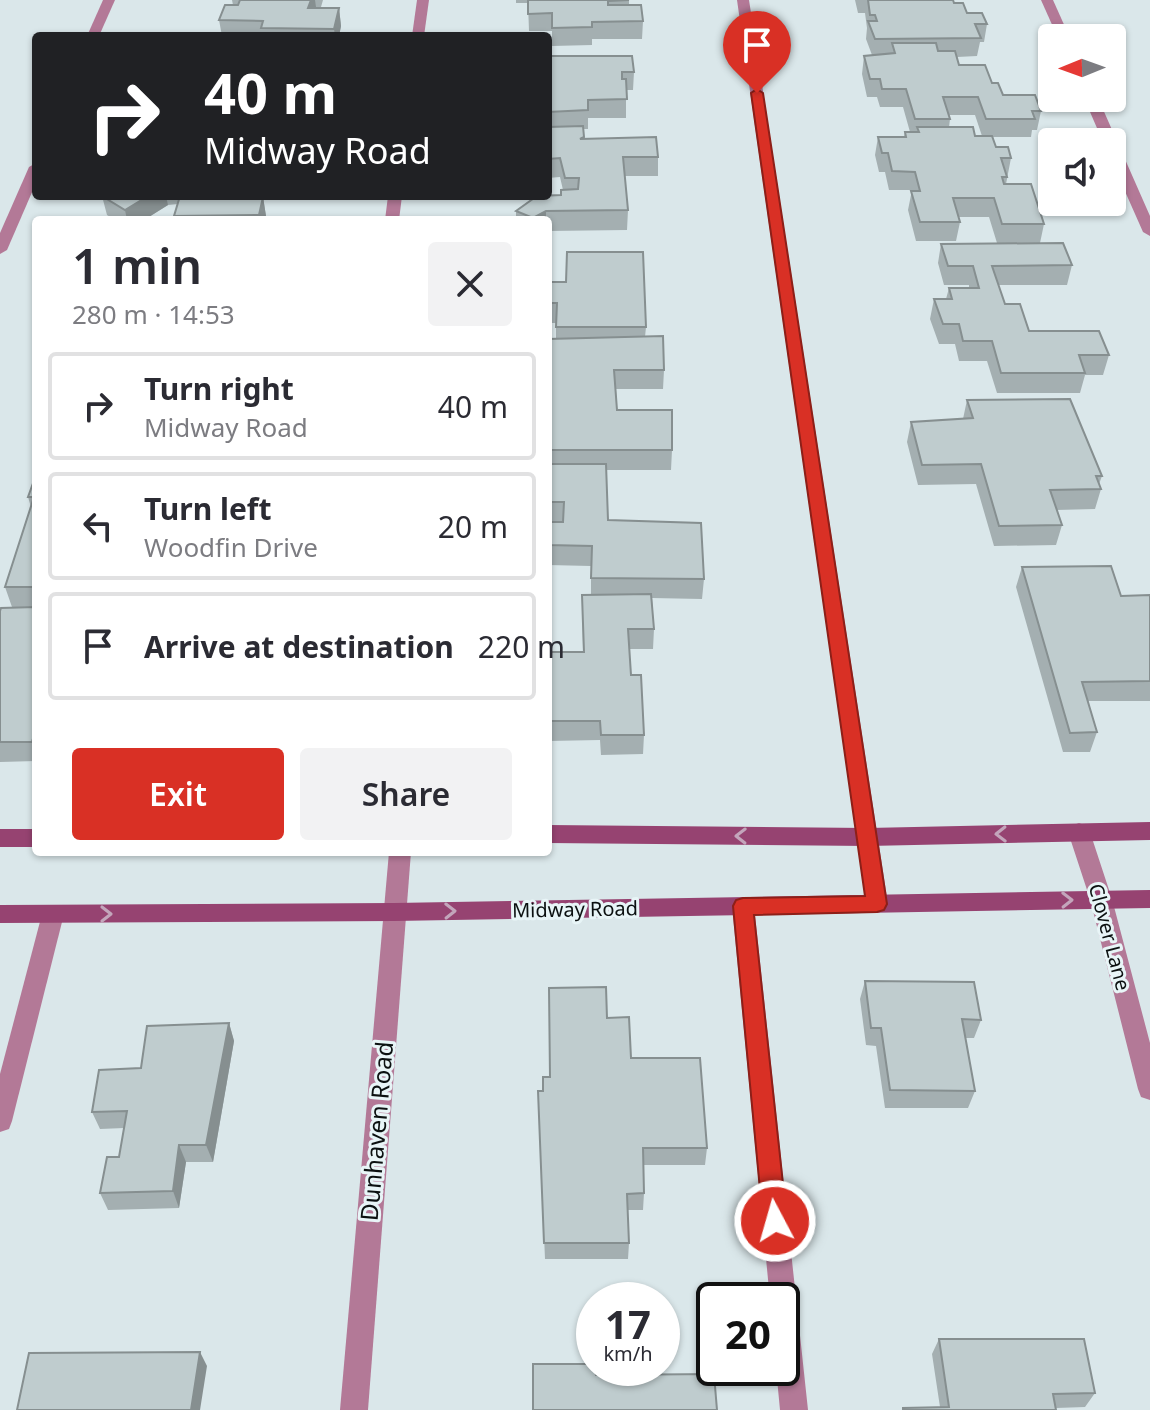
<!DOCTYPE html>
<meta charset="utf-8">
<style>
body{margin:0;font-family:"Noto Sans",sans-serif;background:#f2f2f3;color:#2b2b33;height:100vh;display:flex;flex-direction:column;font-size:30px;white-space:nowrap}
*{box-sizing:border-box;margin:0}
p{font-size:26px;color:#7c7c81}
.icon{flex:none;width:44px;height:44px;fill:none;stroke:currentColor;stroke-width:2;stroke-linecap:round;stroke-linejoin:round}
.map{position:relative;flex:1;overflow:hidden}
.details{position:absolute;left:32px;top:216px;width:520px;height:640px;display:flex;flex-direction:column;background:#fff;border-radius:8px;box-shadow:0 2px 6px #0004}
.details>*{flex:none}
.hud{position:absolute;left:32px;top:32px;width:520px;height:168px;border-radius:8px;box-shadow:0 2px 6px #0004;background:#202124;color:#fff;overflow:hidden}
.needle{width:52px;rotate:269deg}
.controls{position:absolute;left:1038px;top:24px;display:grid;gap:16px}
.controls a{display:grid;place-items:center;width:88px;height:88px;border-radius:8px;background:#fff;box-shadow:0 2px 6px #0004;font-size:40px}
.speed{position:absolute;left:576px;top:1282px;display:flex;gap:16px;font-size:40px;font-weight:700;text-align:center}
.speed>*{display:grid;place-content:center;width:104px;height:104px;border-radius:50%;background:#fff;box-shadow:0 2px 6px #0004;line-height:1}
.speed small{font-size:20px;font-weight:400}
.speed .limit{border:4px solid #111;border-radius:12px;background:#fff;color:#111}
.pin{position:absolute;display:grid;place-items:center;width:68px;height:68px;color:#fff;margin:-82px -34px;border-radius:50% 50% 50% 0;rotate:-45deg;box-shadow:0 0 8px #0007}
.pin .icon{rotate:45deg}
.me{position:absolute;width:88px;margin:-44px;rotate:354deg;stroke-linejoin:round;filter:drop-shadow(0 0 6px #0008)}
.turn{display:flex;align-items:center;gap:28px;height:168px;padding:0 40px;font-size:36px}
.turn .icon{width:104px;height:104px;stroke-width:2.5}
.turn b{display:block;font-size:56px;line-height:68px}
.round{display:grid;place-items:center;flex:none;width:84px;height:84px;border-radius:8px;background:#f2f2f3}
.summary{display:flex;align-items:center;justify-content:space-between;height:136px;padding:0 40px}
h1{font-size:48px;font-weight:600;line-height:60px}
.button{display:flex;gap:16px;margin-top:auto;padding:16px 40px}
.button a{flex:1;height:92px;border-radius:8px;background:#d93025;color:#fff;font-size:32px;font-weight:600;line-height:92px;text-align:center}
.button a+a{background:#f2f2f3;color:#2b2b33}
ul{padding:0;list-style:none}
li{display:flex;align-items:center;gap:24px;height:108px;margin:0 16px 12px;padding:0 24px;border:4px solid #e1e1e2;border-radius:8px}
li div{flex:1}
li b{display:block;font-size:30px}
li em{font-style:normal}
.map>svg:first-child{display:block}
</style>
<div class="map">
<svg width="1150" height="1410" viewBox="0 0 1150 1410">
<rect width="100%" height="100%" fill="#dae7ea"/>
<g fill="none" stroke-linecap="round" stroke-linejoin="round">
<g fill="#b37997" fill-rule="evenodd">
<path d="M417,0H429L424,36H412Z"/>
<path d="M1041,0H1053L1070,38H1058Z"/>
<path d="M1084,98H1098L1150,216V236L1143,232L1112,162V142H1103Z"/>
<path d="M388,196H402L399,220H385Z"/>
<path d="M743,897L751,899L754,906L808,1410H780L776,1368H782V1300H770L732,906L735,899Z"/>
<path d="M53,905L61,907L64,914L12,1121L9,1129L0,1132V1074L42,914L45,907Z"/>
</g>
<g fill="#b37997" fill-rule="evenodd">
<path d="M103,0H115L99,36H87Z"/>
<path d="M737,0H749L888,904L885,910L877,913L869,910L866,904Z"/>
<path d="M36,163V183L7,250L0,254V233L29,167Z"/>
<path d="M1079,823L1087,826L1090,832L1112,899L1150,1043V1100L1141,1097L1138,1089L1090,899L1068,832L1071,826Z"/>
<path d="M389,852H411L368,1410H340Z"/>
</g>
<g fill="#964371" fill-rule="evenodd">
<path d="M1150,822V840L868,846L548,843V825L868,828Z"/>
<rect x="0" y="829" width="36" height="18"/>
<path d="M1150,890V908L394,921L0,923V905L394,903Z"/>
</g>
</g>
<g fill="#a4afb1" fill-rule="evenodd">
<path d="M232,0H323L321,7L316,8H339L341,26L339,36H222L219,20L233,5Z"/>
<path d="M516,0H629V5L643,21L642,39H592V45L552,46V31H529L528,3H516Z"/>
<path d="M855,0H953L954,3L967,13L987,24L984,42H980L977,56L957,57L959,65L992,83L1003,95L1041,111L1037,130H1032L1031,137H993L996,147L1011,158L1006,184L1044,224L1040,243L1072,265L1067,285H998L1005,304L1029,331L1109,355L1103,375H1085L1080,393H997L987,361H959L955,344H939L930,319L934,299H946L949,288H969V285H944L938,263L941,244L997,243L989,217H959L960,222L956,241H916L908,210L912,190H889L885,172H879L875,155L878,137H904L905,132H910L903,107H880L877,97H867L862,74L864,56L872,55L866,39L867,28L865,13H858ZM949,115H975L982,136H975L949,127L950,119Z"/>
<path d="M548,56L634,72L633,90H626V118H588V129H584V139L658,157V176H624L628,210L627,230L548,231V220H516V211L561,195L563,190L560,177L548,178Z"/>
<path d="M102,196H260L259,197H263L266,216L265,220H175L174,216L178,204L168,205L144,220H115L107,215Z"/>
<path d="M548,282L646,327L645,337L664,370L663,389H616L617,410L672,450L671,470H606L608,520L704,579L702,599L652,598L654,629L653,649H629L631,675L644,735L643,754L601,755L600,740L548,741V652H583L582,595H591V566L548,565V339H556V323H548Z"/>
<path d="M967,400L1102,476L1099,484L1101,489L1095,509L1056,510L1062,525L1056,545L994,546L976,484L918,485L907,442L911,422L963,419Z"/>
<path d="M36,475V607H12L5,587L31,507L28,497Z"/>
<path d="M1022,567L1121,596L1150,595V701H1088L1097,732L1090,752H1063L1016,587Z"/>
<path d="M36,607V761L0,762V611Z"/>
<path d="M865,981L981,1020L974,1038H965L975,1091L968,1108H885L876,1046L866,1045L860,999Z"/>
<path d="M607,1018L631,1058L707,1148L705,1165H643L644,1193L643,1210H627L629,1243L628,1259H545L538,1091H543L550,1077Z"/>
<path d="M229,1023L234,1041L213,1162H186L179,1208L108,1210L100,1193L119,1157L124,1128L100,1129L92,1112L141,1068Z"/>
<path d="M939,1339L1095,1393L1085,1407L1056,1408V1410H902L903,1408L940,1407L932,1354Z"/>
</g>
<g fill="#868f90">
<path d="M311,0H315L316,7L311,25L308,8Z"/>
<path d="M339,8L341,26L339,36H335L334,29Z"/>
<path d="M148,196H166L168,205L144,220H127L125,210Z"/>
<path d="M263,197L266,216L265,220H259V215Z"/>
<path d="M546,211V220H533V218Z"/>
<path d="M36,728V751L32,742Z"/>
<path d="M229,1023L234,1041L213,1162L206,1145Z"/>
<path d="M179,1145L186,1162L179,1208L173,1191Z"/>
<path d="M200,1352L207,1366L200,1410H191Z"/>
</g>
<g fill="#bfccce" stroke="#868f90" stroke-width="2">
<path d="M240,0H311L308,8H339L334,29L261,28L263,21L219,20L225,5H238Z"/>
<path d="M528,0H629L608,1V5H641L643,21L592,22V27L552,28V13L528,14Z"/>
<path d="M868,0H953L954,3H963L967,13H982L987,24H975L981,38L875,39L868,21H877L875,15H870Z"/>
<path d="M892,43H936L938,51H955L959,65H985L992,83H998L1003,95H1035L1041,111H1032L1035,119H986L978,97H943L950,119H915L906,89H882L880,79H870L864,56L895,53Z"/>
<path d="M548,56H632L634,72H622V79H626L627,99L588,100V110L548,112Z"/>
<path d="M583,126L584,137L580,139L656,137L658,157H623L628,210L546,211L533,218L516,211L537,196L561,195V190L578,189L579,178H565L560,158L548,159V127Z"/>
<path d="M917,127H973L975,136H992L996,147H1008L1011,158H1001L1007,177H1002L1004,184H1031L1044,224H1002L994,198H953L960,222H920L911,191H920L915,172L892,171L888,153H882L878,137H906L905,132H919Z"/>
<path d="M102,196H148L125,210Z"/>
<path d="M180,196H243L263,197L259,215L174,216Z"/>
<path d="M1063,243L1072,265L992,266L1005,304H1020L1029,331H1099L1109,355H1079L1085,373H1001L992,341H963L959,324H943L934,299H952L949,288H979L973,266H948L941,244Z"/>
<path d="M567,252H643L646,327H556L557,303H548V282H566Z"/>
<path d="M663,336L664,370H614L617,410H672V450H548V339Z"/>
<path d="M1070,399L1102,476H1096L1101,489L1050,490L1062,525L999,526L981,464L922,465L911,422L973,418L967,400Z"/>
<path d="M548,464H606L608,520L701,523L704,579L591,578L592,546L548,545V522H563L564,502H548Z"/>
<path d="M36,475V587H5L34,497H28Z"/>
<path d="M1111,566L1121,596L1150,595V681L1082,682L1097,732L1070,733L1022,567Z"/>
<path d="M651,594L654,629H628L631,675H641L644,735H601L600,721H548V652H584L582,595Z"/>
<path d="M36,607V728L32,742H0V611L1,608Z"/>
<path d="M865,981L974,982L981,1020L962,1019L975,1091L890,1090L881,1028H871Z"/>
<path d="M606,987L607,1018L629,1017L631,1058H700L707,1148H643L644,1193L627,1194L629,1243H544L538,1091H543V1077H550L549,988Z"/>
<path d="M229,1023L206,1145H179L173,1191L100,1193L107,1157H119L127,1111L92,1112L99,1070L141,1068L147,1026Z"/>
<path d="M939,1339H1084L1095,1393L1053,1394L1056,1410H903V1408L949,1407Z"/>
<path d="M200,1352L191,1410H17L29,1353Z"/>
<path d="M533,1364H594L596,1375L714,1374L717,1410H533Z"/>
</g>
<defs><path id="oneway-chevron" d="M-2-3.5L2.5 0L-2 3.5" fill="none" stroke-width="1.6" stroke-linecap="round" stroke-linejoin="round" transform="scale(2)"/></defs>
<g stroke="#c3a5bb">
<use href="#oneway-chevron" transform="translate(1001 834) rotate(179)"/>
<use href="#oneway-chevron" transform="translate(741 836) rotate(-179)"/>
<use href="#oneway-chevron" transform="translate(1067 900) rotate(-1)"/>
<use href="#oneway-chevron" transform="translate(450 911) rotate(-1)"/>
<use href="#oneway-chevron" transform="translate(106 914)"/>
</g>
<path fill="#d93025" stroke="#8d1f18" stroke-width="2" d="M757,89L763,93L887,904L884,910L877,912L754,915L787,1221L783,1229L775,1232L767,1229L763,1221L733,906L736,900L743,898L865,896L751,93Z"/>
<g text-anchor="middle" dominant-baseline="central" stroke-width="6" stroke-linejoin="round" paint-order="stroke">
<g font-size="20" fill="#0c1111" stroke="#e8f5f7">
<text transform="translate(575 909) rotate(-1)">Midway Road</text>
<text transform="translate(1110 937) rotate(75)">Clover Lane</text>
</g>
<g font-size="24" fill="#0c1111" stroke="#e8f5f7">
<text transform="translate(376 1131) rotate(-85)">Dunhaven Road</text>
</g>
</g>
</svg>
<div class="controls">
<a><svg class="needle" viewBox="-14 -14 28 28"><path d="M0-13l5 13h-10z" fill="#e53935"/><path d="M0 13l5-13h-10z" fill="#7c7c81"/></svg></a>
<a><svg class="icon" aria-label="sound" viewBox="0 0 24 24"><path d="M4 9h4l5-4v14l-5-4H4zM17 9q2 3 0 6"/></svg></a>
</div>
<div class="speed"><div>17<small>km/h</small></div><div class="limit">20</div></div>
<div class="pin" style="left:757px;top:93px;background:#d93025"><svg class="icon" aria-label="arrive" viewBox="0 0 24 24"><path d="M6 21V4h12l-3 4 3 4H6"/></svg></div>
<svg class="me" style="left:775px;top:1221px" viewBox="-20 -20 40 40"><circle r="17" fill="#d93025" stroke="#fff" stroke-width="3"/><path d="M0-11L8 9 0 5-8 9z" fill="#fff"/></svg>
<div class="hud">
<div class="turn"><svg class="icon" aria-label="right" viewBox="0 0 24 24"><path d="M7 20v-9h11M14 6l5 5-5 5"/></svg><div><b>40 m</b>Midway Road</div></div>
</div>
<section class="details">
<div class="summary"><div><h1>1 min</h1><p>280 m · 14:53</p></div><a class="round"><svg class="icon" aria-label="close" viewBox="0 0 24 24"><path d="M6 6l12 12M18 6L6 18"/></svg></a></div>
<ul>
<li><svg class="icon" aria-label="right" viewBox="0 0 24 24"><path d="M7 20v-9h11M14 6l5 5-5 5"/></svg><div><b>Turn right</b><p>Midway Road</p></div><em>40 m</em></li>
<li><svg class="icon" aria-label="left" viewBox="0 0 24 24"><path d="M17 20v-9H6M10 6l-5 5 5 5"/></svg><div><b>Turn left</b><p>Woodfin Drive</p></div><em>20 m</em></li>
<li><svg class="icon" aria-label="arrive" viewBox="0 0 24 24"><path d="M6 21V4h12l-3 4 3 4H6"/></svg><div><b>Arrive at destination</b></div><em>220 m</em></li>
</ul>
<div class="button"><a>Exit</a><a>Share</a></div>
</section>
</div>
